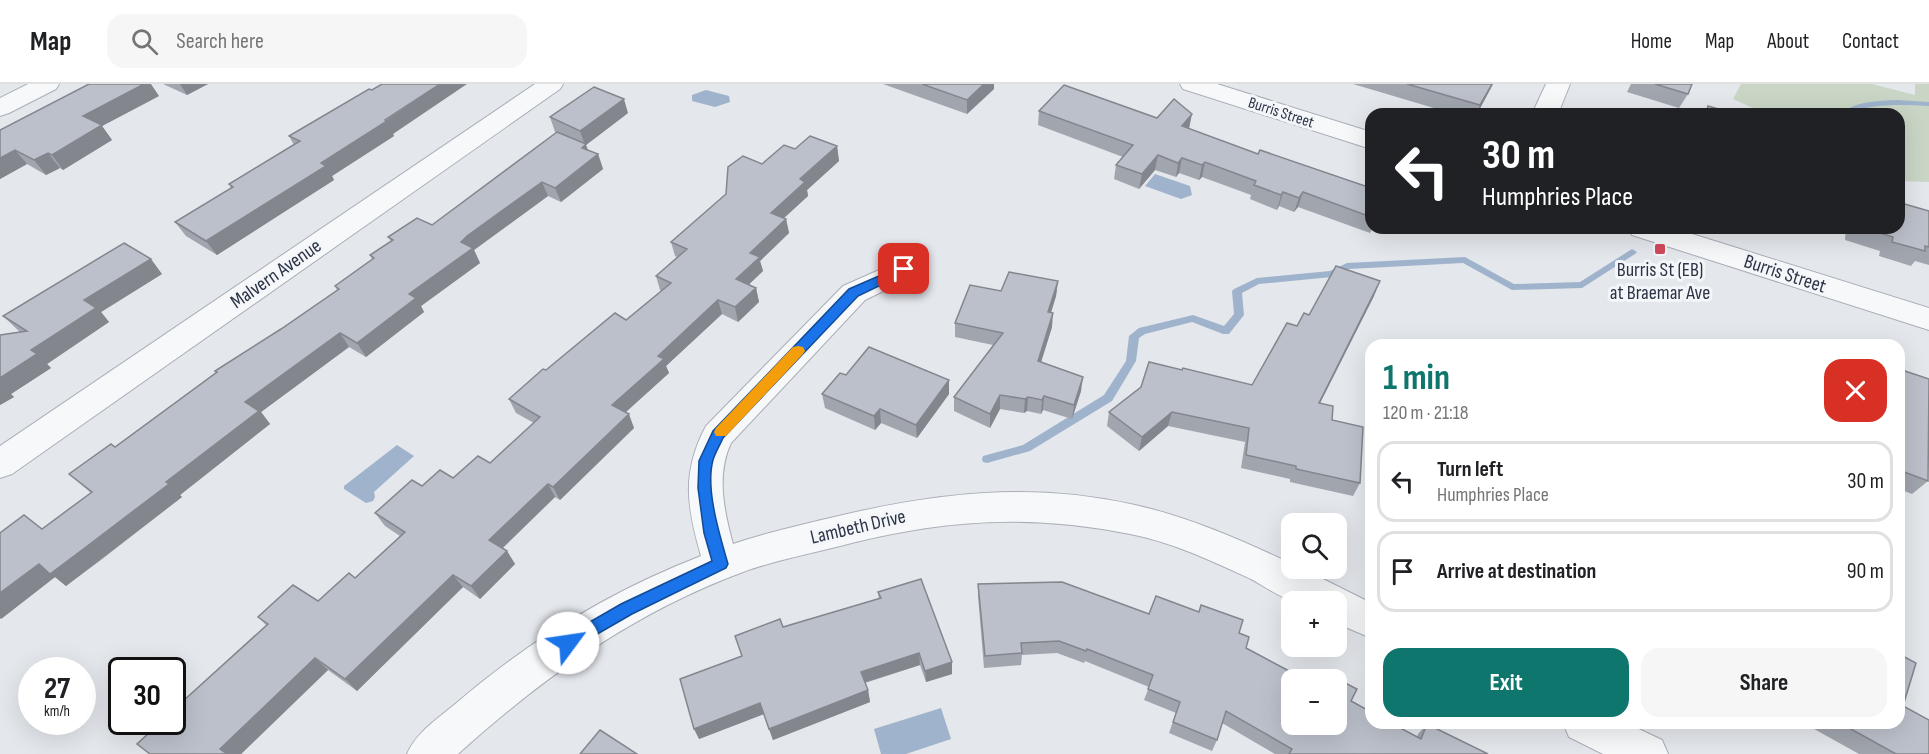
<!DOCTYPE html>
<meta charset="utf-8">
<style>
body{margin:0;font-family:"Sofia Sans Condensed",sans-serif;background:#f6f6f6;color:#202124;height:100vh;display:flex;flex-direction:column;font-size:22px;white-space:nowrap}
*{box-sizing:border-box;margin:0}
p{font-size:20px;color:#757577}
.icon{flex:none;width:33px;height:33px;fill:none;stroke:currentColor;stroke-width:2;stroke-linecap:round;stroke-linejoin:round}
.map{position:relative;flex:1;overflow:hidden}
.sheet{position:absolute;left:1365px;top:255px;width:540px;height:390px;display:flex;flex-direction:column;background:#fff;border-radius:18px;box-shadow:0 6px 24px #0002}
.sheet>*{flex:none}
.hud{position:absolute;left:1365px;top:24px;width:540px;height:126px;border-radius:18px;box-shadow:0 6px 24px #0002;background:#202124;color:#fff;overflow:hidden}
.controls{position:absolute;left:1281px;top:429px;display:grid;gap:12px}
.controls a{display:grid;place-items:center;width:66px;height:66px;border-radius:12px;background:#fff;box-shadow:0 6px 24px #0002;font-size:30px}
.speed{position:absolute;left:18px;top:573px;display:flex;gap:12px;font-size:30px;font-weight:700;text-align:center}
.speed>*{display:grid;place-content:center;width:78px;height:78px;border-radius:50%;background:#fff;box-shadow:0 6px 24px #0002;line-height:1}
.speed small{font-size:15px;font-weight:400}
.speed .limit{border:3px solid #111;border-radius:9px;background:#fff;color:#111}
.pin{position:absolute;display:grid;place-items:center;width:51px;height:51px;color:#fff;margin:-26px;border-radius:12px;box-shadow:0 3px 9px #0006}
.me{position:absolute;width:66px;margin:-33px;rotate:59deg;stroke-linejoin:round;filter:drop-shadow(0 0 4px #0008)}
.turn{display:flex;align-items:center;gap:21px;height:126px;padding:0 18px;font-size:27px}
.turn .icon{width:78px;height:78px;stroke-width:2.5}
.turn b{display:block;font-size:42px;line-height:51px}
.round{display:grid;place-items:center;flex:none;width:63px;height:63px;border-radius:18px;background:#f6f6f6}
.summary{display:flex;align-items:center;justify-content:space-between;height:102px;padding:0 18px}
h1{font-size:36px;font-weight:700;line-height:45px;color:#0f766e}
.action{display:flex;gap:12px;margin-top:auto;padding:12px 18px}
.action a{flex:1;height:69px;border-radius:18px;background:#0f766e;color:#fff;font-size:24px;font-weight:700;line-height:69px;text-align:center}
.action a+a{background:#f6f6f6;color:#202124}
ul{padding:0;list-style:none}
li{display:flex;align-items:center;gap:18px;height:81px;margin:0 12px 9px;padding:0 6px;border:3px solid #e0e0e0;border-radius:18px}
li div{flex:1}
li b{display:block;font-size:22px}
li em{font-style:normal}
header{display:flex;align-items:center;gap:36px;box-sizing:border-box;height:84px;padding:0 30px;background:#fff;border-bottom:2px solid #e0e0e0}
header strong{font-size:28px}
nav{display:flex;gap:33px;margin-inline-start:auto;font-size:21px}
.search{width:420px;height:54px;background:#f6f6f6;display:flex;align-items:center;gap:15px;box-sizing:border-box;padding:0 21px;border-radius:18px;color:#757577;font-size:22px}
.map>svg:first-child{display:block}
</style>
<header>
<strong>Map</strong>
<div class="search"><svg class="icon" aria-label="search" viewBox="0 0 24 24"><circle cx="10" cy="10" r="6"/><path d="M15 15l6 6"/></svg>Search here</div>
<nav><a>Home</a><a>Map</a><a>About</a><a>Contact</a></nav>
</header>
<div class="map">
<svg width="1929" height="670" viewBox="0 0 1929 670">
<rect width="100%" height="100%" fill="#e4e7ec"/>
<path fill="#c9d6c5" d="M1741,0H1872L1915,11V0H1929V98L1899,97V30H1766L1733,15Z"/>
<g fill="#9fb4cc">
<path d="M706,6L729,12L730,18L715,23L692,17V11Z"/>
<path d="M1155,90L1190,102L1192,111L1181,115L1145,102Z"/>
<path d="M397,361L414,372L374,408L375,413L373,417L366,419L344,405V402Z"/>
<path d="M941,624L951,655L906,670H881L874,645Z"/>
</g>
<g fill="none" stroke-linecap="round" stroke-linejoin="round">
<g fill="#9fb4cc" fill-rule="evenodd">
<path d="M1897,16L1929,18V22C1910,21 1891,20 1872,23C1860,24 1852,30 1840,30C1855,17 1878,17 1897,16Z"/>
<path d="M1632,165L1637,168L1635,170L1582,204L1512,206L1463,179L1349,185L1332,193L1259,200L1242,209L1244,231L1229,250H1223L1192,238L1145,250L1139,254L1136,277L1112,317L1030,367L987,379L983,378L982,375L983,372L1023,361L1104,311L1126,277L1129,252L1139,244L1193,231L1224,242L1234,230L1232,207L1234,205L1257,194L1330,187L1347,179L1465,173L1514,200L1580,198Z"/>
</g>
<defs>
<g id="minor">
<path d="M28,0H59L56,5L9,29L0,32V14Z"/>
<path d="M535,0H563L560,5L12,390L0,394V362Z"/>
<path d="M1180,0H1217L1371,48V65L1183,5Z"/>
<path d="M1546,0H1570L1558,30H1532Z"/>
<path d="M1628,144H1673L1929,224V246L1632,151Z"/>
<path d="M904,175L914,178L919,185L914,192L865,216L731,359C716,391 724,427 733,460C765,449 797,442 830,434C933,409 1030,397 1135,421C1189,433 1241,456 1292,480V484H1301L1371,519V554L1336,539V518C1324,518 1306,521 1293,517C1279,513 1264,502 1251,495C1212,477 1172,458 1130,450C1025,429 938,436 836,463C805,471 773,477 743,488C635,528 543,593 458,670H407C416,649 436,636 454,621C527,558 610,507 701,472C687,423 681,389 706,342L843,202Z"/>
<path d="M1563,639H1626L1662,656L1668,670H1603L1569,653Z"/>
</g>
</defs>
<use href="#minor" stroke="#a9aeb7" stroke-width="2"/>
<use href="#minor" fill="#f7f8fa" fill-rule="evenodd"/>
</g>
<g fill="#a1a5ae">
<path d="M163,0H208L187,11Z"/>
<path d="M883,0H994V5L967,30Z"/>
<path d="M1353,0H1493L1477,30H1454Z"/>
<path d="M1631,0H1692L1688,10L1679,24L1627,8Z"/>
<path d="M372,6L394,52L332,92L334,96L217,171L186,152L175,138L231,104L229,100L294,61L289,52Z"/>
<path d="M159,12L102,42L112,56L63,86L60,84L46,91L27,80L0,95V46Z"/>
<path d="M1039,27L1157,34L1189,45L1258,70L1371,104V144H1373L1370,149L1298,123L1294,128L1279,122L1277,126L1250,115L1251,111L1202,93L1199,96L1179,89L1176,93L1155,86L1139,105L1114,95L1116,81L1123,73L1038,41Z"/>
<path d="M628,29L586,61L588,66L598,70L603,85L561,118L548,112L474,166L480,179L421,222L424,228L366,273L349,263L261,328L270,340L180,411L182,413L101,476L66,502L55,493L1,535L42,445L91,409L69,390L115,363L216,289L215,287L281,245L337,206L335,202L372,175L370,171L391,157L388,153L432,141L557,49L555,48L550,33Z"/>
<path d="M837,62L839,77L807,106L808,112L784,134L786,135L789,149L760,177L763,187L749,200L756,204L759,218L738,238L722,230L666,282L669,289L626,328L634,344L560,416L555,413L502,465L507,467L515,480L480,515L463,503L357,607L328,586L241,670H150L267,542L258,533L318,517L355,494L400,452L385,442L375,429L422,402L453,394L490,379L534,339L516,329L509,315L546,286L626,236L661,207L660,206L656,192L677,173L675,172L671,158L762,80L795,65Z"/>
<path d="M1901,119L1929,127V181L1915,177L1911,182L1879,172L1880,167L1845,156L1846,144H1899V121Z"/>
<path d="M162,190L101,228L109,238L47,280L51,284L11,310L14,313L0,321L20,248L3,232Z"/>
<path d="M1058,197L1056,212L1051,228L1052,243L1041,278L1081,307L1072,335L1043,326L1041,330L1027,327L1024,329L1000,325L990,344L954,327V313L993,261L955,253V239L1001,207Z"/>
<path d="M1374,212L1320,319L1332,336L1360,399L1353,412L1290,398V395L1241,384L1245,358L1168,342L1139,367L1107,342L1109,328L1182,286L1252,301L1297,242L1309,231Z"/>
<path d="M1899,285L1928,397L1912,410L1899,405Z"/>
<path d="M846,291L949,296V310L917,354L881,339L875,346L825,324L822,310Z"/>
<path d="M1062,498L1149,530L1156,512L1199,528L1201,521L1243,536L1239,549L1249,553L1246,564L1306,596H1292V640H1336V596H1319L1324,588L1357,605L1351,617L1371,628V639H1391L1417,653L1418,650L1427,640L1488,670H1275L1222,639L1217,656L1212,667L1169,649L1176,629L1144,616L1149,603L1085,577L1084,579L1057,569L1022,571L1021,581L984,584L978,512V500Z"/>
<path d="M878,508L952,578V590L926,598L920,581L865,599L868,606L870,618L773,656L764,630L699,655L742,572L783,543L879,515Z"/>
<path d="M1903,622L1929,670H1859L1807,641L1808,639H1899Z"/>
</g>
<g fill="#83868d">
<path d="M144,0H151L159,12L102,42L112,56L63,86L52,71L83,32Z"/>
<path d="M180,0H208L187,11Z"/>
<path d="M440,0H467L393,50L394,52L332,92L334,96L217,171L206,157Z"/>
<path d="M984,0H994V5L967,30V16Z"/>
<path d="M1492,0H1493L1477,30L1480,21Z"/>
<path d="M624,15L628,29L586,61L591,75L582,64L585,61L580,47Z"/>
<path d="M1192,30L1189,45L1182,42Z"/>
<path d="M837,62L839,77L807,106L808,112L774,143L771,129L800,95Z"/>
<path d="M15,66L27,80L0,95V74Z"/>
<path d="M48,69L60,84L46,91L34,76Z"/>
<path d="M598,70L603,85L561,118L555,104Z"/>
<path d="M1158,71L1155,86L1139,105L1142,90Z"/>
<path d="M1182,74L1179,89L1176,93L1178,79Z"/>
<path d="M1205,78L1202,93L1199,96L1202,81Z"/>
<path d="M542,98L548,112L474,166L480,179L421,222L424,228L366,273L357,259L409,210L467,152Z"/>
<path d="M1283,108L1279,122L1277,126L1281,111Z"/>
<path d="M1303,108L1298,123L1294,128L1299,114Z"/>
<path d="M786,135L789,149L760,177L763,187L740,209L736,195L750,169Z"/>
<path d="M151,175L162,190L101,228L109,238L47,280L51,284L11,310L14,313L0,321V294L31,266L84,216Z"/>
<path d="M1058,197L1056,212L1047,242L1048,228Z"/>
<path d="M1380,197L1374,212L1313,333L1319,319Z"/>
<path d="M756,204L759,218L738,238L735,223Z"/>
<path d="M718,216L722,230L666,282L669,289L618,335L612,321L658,272Z"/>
<path d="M1053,229L1052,243L1037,291L1038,277Z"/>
<path d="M340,249L349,263L261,328L270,340L180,411L182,413L66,502L55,493L1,535L0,534V509L39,480L166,398L245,318Z"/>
<path d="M1083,293L1081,307L1072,335L1074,321Z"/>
<path d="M949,296V310L917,354L916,341Z"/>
<path d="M1000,311V325L990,344V330Z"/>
<path d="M1044,312L1043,326L1041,330L1042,316Z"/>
<path d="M1028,313L1027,327L1024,329L1025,315Z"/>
<path d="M880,325L881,339L875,346L874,332Z"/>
<path d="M1172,328L1168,342L1139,367L1142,353Z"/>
<path d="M629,330L634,344L560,416L553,403Z"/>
<path d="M548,400L555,413L497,469L489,456Z"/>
<path d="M507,467L515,480L480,515L471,502Z"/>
<path d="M453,491L463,503L357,607L345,595Z"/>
<path d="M919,569L920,581L863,599L861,588Z"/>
<path d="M315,574L328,586L241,670H227L220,665Z"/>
<path d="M952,578V590L926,598L925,587Z"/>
<path d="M868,606L870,618L773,656L769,645Z"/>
<path d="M760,619L764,630L699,655L694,645Z"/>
</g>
<g fill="#bbc0ca" stroke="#83868d" stroke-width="1.5">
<path d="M89,0H144L83,32L102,41L52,71L48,69L34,76L15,66L0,74V46Z"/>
<path d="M382,0H440L385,36L387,37L321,79L326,82L206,157L175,138L233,103L229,100L300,57L289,52L369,5L372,6Z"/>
<path d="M922,0H984L967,16Z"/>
<path d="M1407,0H1492L1480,21Z"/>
<path d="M1655,0H1692L1688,10Z"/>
<path d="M1064,1L1157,34L1174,15L1192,30L1182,42L1258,70L1260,66L1371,104V133L1303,108L1299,114L1283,108L1281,111L1254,101L1256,97L1205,78L1202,81L1182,74L1178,79L1158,71L1142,90L1116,81L1133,61L1039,27Z"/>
<path d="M594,3L624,15L580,47L550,33Z"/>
<path d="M1708,22L1736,30H1706Z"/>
<path d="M557,48L586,60L582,64L598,70L555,104L542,98L467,152L461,158L473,164L409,210L416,214L357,259L340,249L245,318L259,327L166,398L169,400L86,463L50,490L39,480L0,509V449L24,431L42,445L92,408L69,390L111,360L115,363L217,288L215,287L281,245L339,205L335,202L374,174L370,171L393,156L388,153L417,134L432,141Z"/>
<path d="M810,52L837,62L800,95L805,98L771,129L786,135L750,169L760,173L736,195L756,204L735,223L718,216L658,272L664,275L612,321L629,330L553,403L548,400L489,456L507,467L471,502L453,491L345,595L315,574L220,665L227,670H150L137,660L161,638H172V627L268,540L258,533L293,501L318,517L349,489L355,494L405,448L375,429L412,396L422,402L440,386L453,394L478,372L490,379L540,333L509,315L543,285L546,286L615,229L626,236L671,199L656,192L687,165L671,158L726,110L728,83L743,72L762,80L784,61L795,65Z"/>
<path d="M1901,119L1929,127V163L1925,162V167L1892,158L1893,153L1864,144H1899V126H1900Z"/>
<path d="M124,159L151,175L84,216L96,224L31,266L37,270L0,294V251L27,247L3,232Z"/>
<path d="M1336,182L1380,197L1319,319L1333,322L1332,336L1363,343L1360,399L1296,385V382L1246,371L1249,344L1172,328L1142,353L1109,328L1141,303L1149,278L1182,286L1183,284L1252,301L1287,239L1297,242L1304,229L1309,231Z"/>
<path d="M1009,188L1058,197L1048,228L1053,229L1038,277L1083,293L1074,321L1044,312L1042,316L1028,313L1025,315L1000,311L990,330L954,313L1003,249L955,239L970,201L1001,207Z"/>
<path d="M1737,258L1745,261H1736Z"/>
<path d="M869,263L949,296L916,341L880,325L874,332L822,310L840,289L846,291Z"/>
<path d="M1899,285L1929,295L1928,397L1899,386Z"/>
<path d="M921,495L952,578L925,587L919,569L861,588L868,606L769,645L760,619L694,645L680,595L742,572L735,552L780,535L783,543L881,514L878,508Z"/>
<path d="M1062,498L1149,530L1156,512L1199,528L1201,521L1243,536L1239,549L1249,553L1246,564L1306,596H1292V640H1336V596H1320L1324,588L1357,605L1351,617L1371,628V639H1391L1421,655L1427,640L1488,670H1289L1292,665L1226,627L1217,656L1173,638L1180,618L1148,605L1153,591L1087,565L1086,567L1059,557L1021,559L1022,569L985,572L978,500Z"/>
<path d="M1899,570L1916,579L1903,622L1929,636V670H1896L1840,639H1899Z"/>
<path d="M600,646L637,670H580Z"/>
</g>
<path fill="#1a73e8" stroke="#114b97" stroke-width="1.5" d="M904,181L910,185L908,188L858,212L723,354C720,361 715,369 713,376C705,405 720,452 728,480L726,484L632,530L573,564L568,566L562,564L560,559L562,554L621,520L712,477L704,449L698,404L699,377L713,347L849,205Z"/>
<path fill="#f59e0b" d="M798,262L803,263L805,267L803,270L726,352H716L714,348L716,344L793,263Z"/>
<rect fill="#d1495b" stroke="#f4f6f9" stroke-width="2" x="1654" y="159" width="12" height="12" rx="3"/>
<g text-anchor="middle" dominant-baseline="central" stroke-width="6" stroke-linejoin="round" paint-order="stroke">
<g font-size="16" fill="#2b3445" stroke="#f4f6f9">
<text transform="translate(1281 29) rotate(18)">Burris Street</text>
</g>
<g font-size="20" fill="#2b3445" stroke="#f4f6f9">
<text x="1660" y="186">Burris St (EB)<tspan x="1660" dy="23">at Braemar Ave</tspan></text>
</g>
<g font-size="20" fill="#2b3445" stroke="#f4f6f9">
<text transform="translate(276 190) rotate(-35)">Malvern Avenue</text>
<text transform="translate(1785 190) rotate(18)">Burris Street</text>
<text transform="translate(858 443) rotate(-13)">Lambeth Drive</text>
</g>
</g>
</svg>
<div class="controls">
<a><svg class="icon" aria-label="search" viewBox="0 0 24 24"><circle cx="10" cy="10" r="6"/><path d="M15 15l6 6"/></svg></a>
<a>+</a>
<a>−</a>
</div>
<div class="speed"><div>27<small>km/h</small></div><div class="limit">30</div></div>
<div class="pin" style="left:904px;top:185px;background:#d93025"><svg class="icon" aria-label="arrive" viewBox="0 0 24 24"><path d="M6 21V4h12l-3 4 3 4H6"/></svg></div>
<svg class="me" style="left:568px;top:559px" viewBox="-20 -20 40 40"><circle r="19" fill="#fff"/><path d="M0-13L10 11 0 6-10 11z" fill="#1a73e8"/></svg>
<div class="hud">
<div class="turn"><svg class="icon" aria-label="left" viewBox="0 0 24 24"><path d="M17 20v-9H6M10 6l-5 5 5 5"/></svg><div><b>30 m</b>Humphries Place</div></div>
</div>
<section class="sheet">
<div class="summary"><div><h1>1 min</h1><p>120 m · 21:18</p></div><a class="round" style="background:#d93025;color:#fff"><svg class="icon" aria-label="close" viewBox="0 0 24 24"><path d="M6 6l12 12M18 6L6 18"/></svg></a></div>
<ul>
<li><svg class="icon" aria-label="left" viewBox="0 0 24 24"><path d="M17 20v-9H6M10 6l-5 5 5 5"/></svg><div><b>Turn left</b><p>Humphries Place</p></div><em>30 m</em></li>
<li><svg class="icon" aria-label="arrive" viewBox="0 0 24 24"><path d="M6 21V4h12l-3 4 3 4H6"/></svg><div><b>Arrive at destination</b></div><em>90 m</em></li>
</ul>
<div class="action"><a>Exit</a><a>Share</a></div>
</section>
</div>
